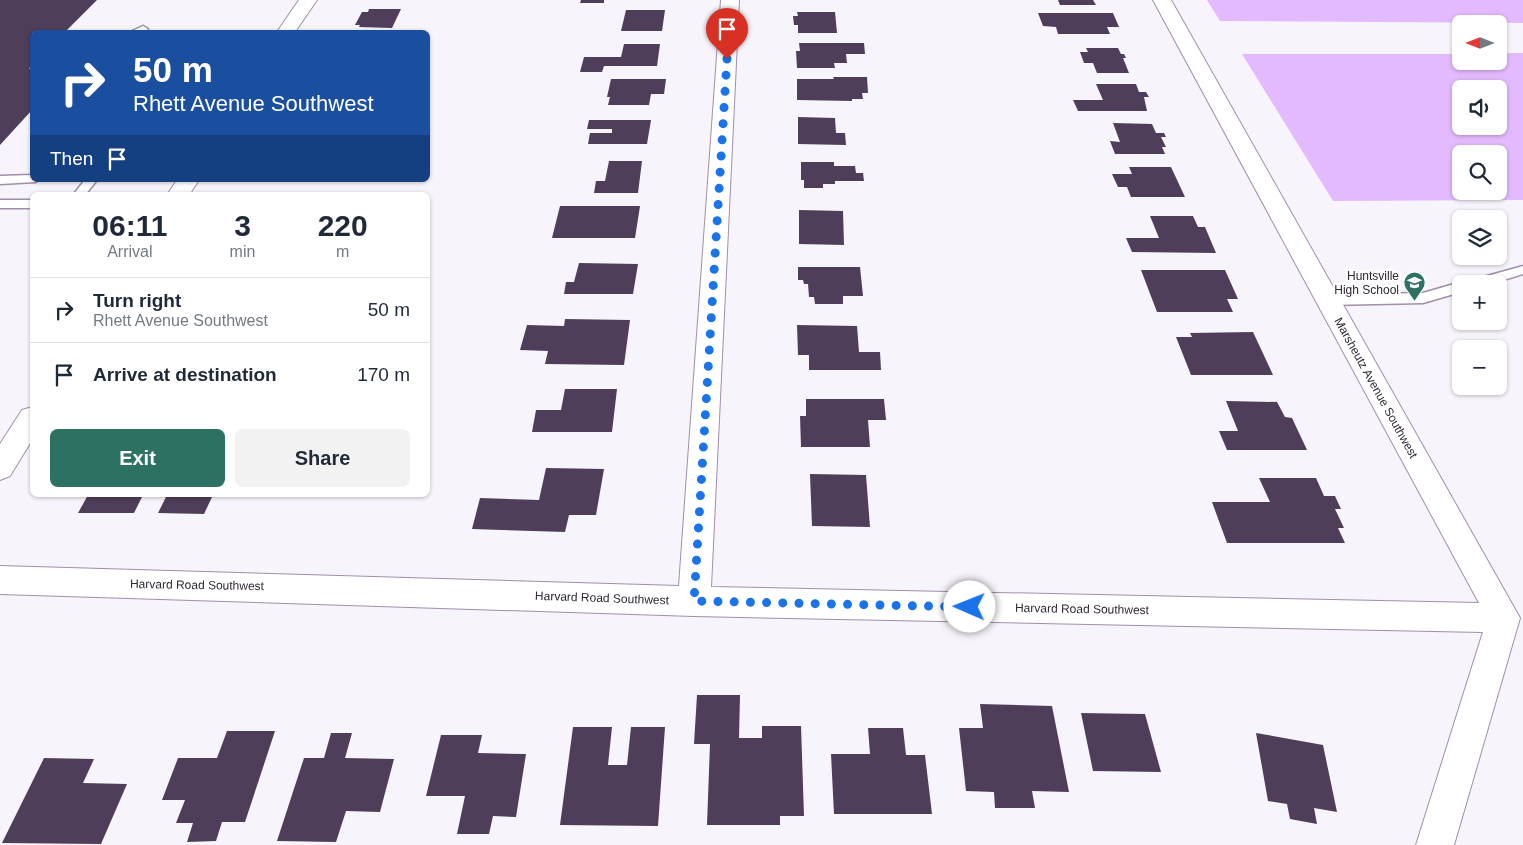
<!DOCTYPE html>
<meta charset="utf-8">
<style>
body{margin:0;font-family:Arial,sans-serif;background:#f2f2f3;color:#1f2937;height:100vh;display:flex;flex-direction:column;font-size:19px;white-space:nowrap}
*{box-sizing:border-box;margin:0}
p{font-size:16px;color:#747a83}
.icon{flex:none;width:28px;height:28px;fill:none;stroke:currentColor;stroke-width:2;stroke-linecap:round;stroke-linejoin:round}
.map{position:relative;flex:1;overflow:hidden}
.side{position:absolute;left:30px;top:192px;width:400px;height:305px;display:flex;flex-direction:column;background:#fff;border-radius:8px;box-shadow:0 1px 4px #0004}
.side>*{flex:none}
.banner{position:absolute;left:30px;top:30px;width:400px;height:152px;border-radius:8px;box-shadow:0 1px 4px #0004;background:#1a4fa0;color:#fff;overflow:hidden}
.needle{width:32px;rotate:270deg}
.tools{position:absolute;left:1452px;top:15px;display:grid;gap:10px}
.tools a{display:grid;place-items:center;width:55px;height:55px;border-radius:8px;background:#fff;box-shadow:0 1px 4px #0004;font-size:25px}
.pin{position:absolute;display:grid;place-items:center;width:42px;height:42px;color:#fff;margin:-51px -21px;border-radius:50% 50% 50% 0;rotate:-45deg;box-shadow:0 0 5px #0007}
.pin .icon{rotate:45deg}
.me{position:absolute;width:55px;margin:-28px;rotate:271deg;stroke-linejoin:round;filter:drop-shadow(0 0 4px #0008)}
.turn{display:flex;align-items:center;gap:18px;height:105px;padding:0 20px;font-size:22px}
.turn .icon{width:65px;height:65px;stroke-width:2.5}
.turn b{display:block;font-size:35px;line-height:42px}
.then{display:flex;align-items:center;height:48px;padding:0 20px;background:#0003;gap:10px;font-size:19px}
.eta{display:flex;justify-content:space-evenly;align-items:center;height:85px;text-align:center}
.eta b{font-size:30px;font-weight:600;line-height:35px}
.button{display:flex;gap:10px;margin-top:auto;padding:10px 20px}
.button a{flex:1;height:58px;border-radius:8px;background:#2d7163;color:#fff;font-size:20px;font-weight:600;line-height:58px;text-align:center}
.button a+a{background:#f2f2f3;color:#1f2937}
ul{padding:0;list-style:none}
li{display:flex;align-items:center;gap:15px;height:65px;padding:0 20px;border-top:1px solid #e0e1e3}
li div{flex:1}
li b{display:block;font-size:19px}
li em{font-style:normal}
.map>svg:first-child{display:block}
</style>
<div class="map">
<svg width="1523" height="845" viewBox="0 0 1523 845">
<rect width="100%" height="100%" fill="#f8f4fb"/>
<g fill="#e3bafd" fill-rule="evenodd">
<path d="M1207,0H1523V23L1220,21Z"/>
<path d="M1499,53H1523V200L1333,201L1242,54H1461V61H1499ZM1461,89H1499V126H1461ZM1461,154H1499V191H1461Z"/>
</g>
<g fill="#4f3e59">
<path d="M0,0H97L65,32H32V65L29,69H32V110L0,145Z"/>
<path d="M581,0H604V3H580Z"/>
<path d="M1058,0H1093L1096,5H1060Z"/>
<path d="M369,9H401L392,28L359,27L360,25H355L362,12H368Z"/>
<path d="M626,10H665L662,31H621Z"/>
<path d="M797,12H835L837,33H798V25H794L793,16H798Z"/>
<path d="M1038,13H1113L1119,27H1107L1110,34H1058L1056,27L1043,26Z"/>
<path d="M799,43H864L865,54H846L847,63H834L835,68H797L796,51H800Z"/>
<path d="M624,44H660L657,66H604L602,72H580L584,57H621Z"/>
<path d="M1086,48H1118L1121,54H1124L1126,58H1123L1129,73H1097L1093,63H1084L1080,52H1088Z"/>
<path d="M833,77H867L868,93H862L863,99H852V101L797,100V79H834Z"/>
<path d="M611,79H666L664,94H651L649,105H608L610,97H607Z"/>
<path d="M1096,84H1136L1139,92H1146L1149,97H1144L1147,111H1078L1073,100H1103Z"/>
<path d="M798,117L835,118L836,133H845L846,145L798,144Z"/>
<path d="M589,120H651L647,144H588L590,133H612V129H587Z"/>
<path d="M1113,123L1152,124L1156,133H1164L1166,137H1161L1166,147H1162L1165,154H1115L1110,141L1120,142Z"/>
<path d="M609,161H642L638,193H594L596,181H605Z"/>
<path d="M801,162H834V166H855L856,173H863L864,181H835V184H823V188H804V180H801Z"/>
<path d="M1129,167H1171L1185,197H1131L1127,187H1118L1112,174H1132Z"/>
<path d="M560,206H640L635,238H552Z"/>
<path d="M799,210L843,211L844,245L799,244Z"/>
<path d="M1150,216H1193L1198,227H1205L1216,253L1132,252L1126,238H1159Z"/>
<path d="M579,263L638,264L633,294H564L566,282H574Z"/>
<path d="M798,267H860L863,296H843V304H815L814,297H809L808,284H804L803,280H798Z"/>
<path d="M1141,270H1225L1238,299H1227L1233,312H1157Z"/>
<path d="M565,319L630,320L624,365L545,364L548,351L520,350L527,325L564,326Z"/>
<path d="M797,325L857,326L859,352H880L881,370H809V355H798Z"/>
<path d="M1253,332L1273,375H1191L1176,337H1192L1190,333Z"/>
<path d="M565,389H617L612,432H532L536,410H561Z"/>
<path d="M806,399H884L886,420H868L870,447H801L800,416H806Z"/>
<path d="M1226,401L1277,402L1285,417L1292,418L1307,450H1227L1219,431H1238Z"/>
<path d="M546,468L604,469L596,515H569L565,532L472,529L480,498L539,500Z"/>
<path d="M810,474L866,475L870,527L812,526Z"/>
<path d="M1259,478H1316L1324,496H1335L1341,509H1335L1344,528H1338L1345,543H1227L1212,502H1270Z"/>
<path d="M88,495H143L134,513H78Z"/>
<path d="M167,495H213L204,514L158,513Z"/>
<path d="M697,695H740L739,738H762V726H801L804,816H780V825H707L710,744H694Z"/>
<path d="M980,704L1052,706L1069,792L1032,791L1035,808H995L994,792L966,791L959,728H983Z"/>
<path d="M1081,713L1145,714L1161,772L1093,771Z"/>
<path d="M573,727H612L608,765H627L631,727H665L658,826L560,825Z"/>
<path d="M868,728H903L906,755H925L932,814H834L831,754H870Z"/>
<path d="M227,731H275L245,822H222L216,841L187,842L193,823H176L185,800H162L178,758H217Z"/>
<path d="M331,733H352L345,758L394,759L380,812L346,811L336,842L277,841L304,758H324Z"/>
<path d="M1256,733L1323,745L1337,812L1314,808L1317,824L1290,819L1287,804L1268,801Z"/>
<path d="M441,735H482L478,753L526,754L516,817L493,816L489,834H457L465,796H426Z"/>
<path d="M44,758L94,759L83,783L127,784L101,844L2,843Z"/>
</g>
<g fill="none" stroke-linecap="round" stroke-linejoin="round">
<defs>
<g id="lane">
<path d="M143,26L148,29L146,31L130,32Z"/>
<path d="M32,175V180H37L36,182L0,184V176Z"/>
<path d="M85,180H97L85,195H73Z"/>
<rect x="0" y="200" width="32" height="8"/>
<path d="M1523,266V274L1491,284H1468L1469,281Z"/>
<path d="M1461,282L1466,284H1461V292L1423,303L1328,305L1323,303L1321,300L1323,297L1328,295L1423,293Z"/>
</g>
<g id="street">
<path d="M299,0H317L295,32H277Z"/>
<path d="M721,0H739L711,587L1479,603L1153,0H1171L1520,618L1454,845H1416L1483,632L694,616L0,594V566L679,586Z"/>
<path d="M177,180H199L189,195H167Z"/>
<path d="M32,407V440L10,476L0,480V444L22,410Z"/>
</g>
</defs>
<use href="#lane" stroke="#a08eac" stroke-width="3"/>
<use href="#street" stroke="#a08eac" stroke-width="2"/>
<use href="#lane" fill="#fff" fill-rule="evenodd"/>
<use href="#street" fill="#fff" fill-rule="evenodd"/>
</g>
<g fill="none" stroke-linecap="round" stroke-linejoin="round">
<path stroke="#1a73e8" stroke-width="9" stroke-dasharray="0 16.2" d="M727,59L694,601L970,607"/>
</g>
<defs>
<symbol id="school-pin" viewBox="-11 -11 22 30"><path d="M0 17L-7.5 6A9.5 9.5 0 1 1 7.5 6Z" fill="#2d7163" stroke="#fff"/><path d="M0-5L7-2L0 1L-7-2ZM-4 1L0 2.5L4 1V4Q0 6-4 4Z" fill="#fff"/></symbol>
</defs>
<g fill-rule="evenodd">
<use href="#school-pin" x="1402" y="270" width="25" height="34"/>
</g>
<g text-anchor="middle" dominant-baseline="central" stroke-width="5" stroke-linejoin="round" paint-order="stroke">
<g font-size="12" fill="#2f2733" stroke="#fff" text-anchor="end">
<text x="1399" y="276">Huntsville<tspan x="1399" dy="14">High School</tspan></text>
</g>
<g font-size="12" fill="#2f2733" stroke="#fff">
<text transform="translate(1376 388) rotate(61)">Marsheutz Avenue Southwest</text>
<text transform="translate(197 585) rotate(1)">Harvard Road Southwest</text>
<text transform="translate(602 598) rotate(2)">Harvard Road Southwest</text>
<text transform="translate(1082 609) rotate(1)">Harvard Road Southwest</text>
</g>
</g>
</svg>
<div class="tools">
<a><svg class="needle" viewBox="-14 -14 28 28"><path d="M0-13l5 13h-10z" fill="#e53935"/><path d="M0 13l5-13h-10z" fill="#747a83"/></svg></a>
<a><svg class="icon" aria-label="sound" viewBox="0 0 24 24"><path d="M4 9h4l5-4v14l-5-4H4zM17 9q2 3 0 6"/></svg></a>
<a><svg class="icon" aria-label="search" viewBox="0 0 24 24"><circle cx="10" cy="10" r="6"/><path d="M15 15l6 6"/></svg></a>
<a><svg class="icon" aria-label="layers" viewBox="0 0 24 24"><path d="M12 4l9 5-9 5-9-5zM3 14l9 5 9-5"/></svg></a>
<a>+</a>
<a>−</a>
</div>
<div class="pin" style="left:727px;top:59px;background:#d93025"><svg class="icon" aria-label="arrive" viewBox="0 0 24 24"><path d="M6 21V4h12l-3 4 3 4H6"/></svg></div>
<svg class="me" style="left:970px;top:607px" viewBox="-20 -20 40 40"><circle r="19" fill="#fff"/><path d="M0-13L10 11 0 6-10 11z" fill="#1a73e8"/></svg>
<div class="banner">
<div class="turn"><svg class="icon" aria-label="right" viewBox="0 0 24 24"><path d="M7 20v-9h11M14 6l5 5-5 5"/></svg><div><b>50 m</b>Rhett Avenue Southwest</div></div>
<div class="then">Then<svg class="icon" aria-label="arrive" viewBox="0 0 24 24"><path d="M6 21V4h12l-3 4 3 4H6"/></svg></div>
</div>
<section class="side">
<div class="eta">
<div><b>06:11</b><p>Arrival</p></div>
<div><b>3</b><p>min</p></div>
<div><b>220</b><p>m</p></div>
</div>
<ul>
<li><svg class="icon" aria-label="right" viewBox="0 0 24 24"><path d="M7 20v-9h11M14 6l5 5-5 5"/></svg><div><b>Turn right</b><p>Rhett Avenue Southwest</p></div><em>50 m</em></li>
<li><svg class="icon" aria-label="arrive" viewBox="0 0 24 24"><path d="M6 21V4h12l-3 4 3 4H6"/></svg><div><b>Arrive at destination</b></div><em>170 m</em></li>
</ul>
<div class="button"><a>Exit</a><a>Share</a></div>
</section>
</div>
